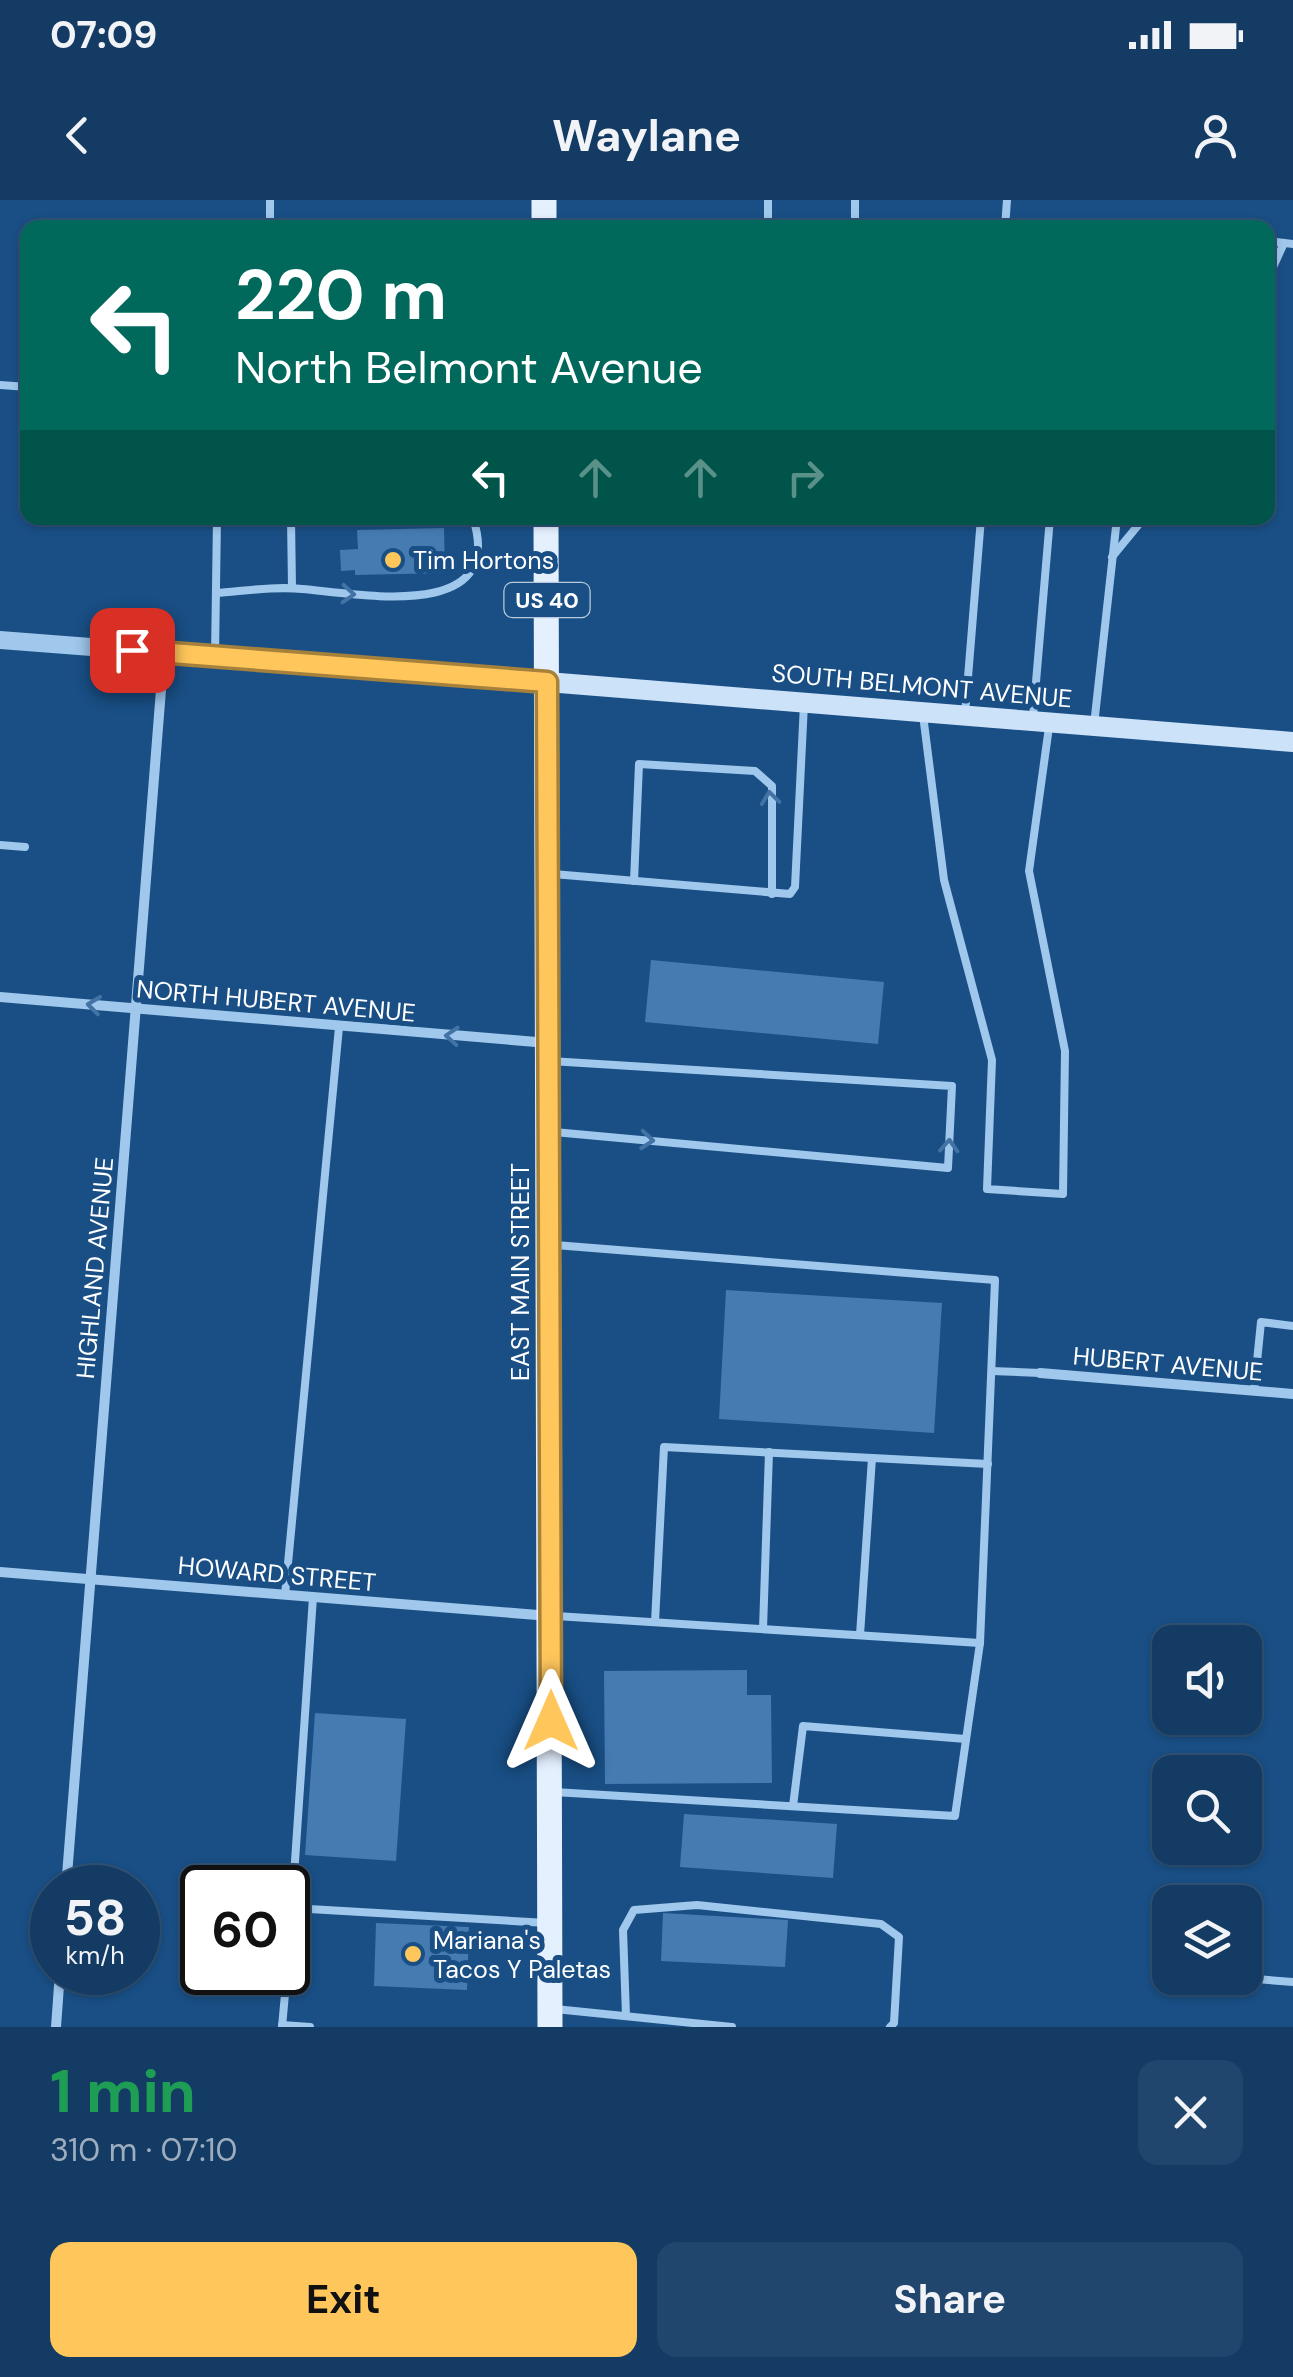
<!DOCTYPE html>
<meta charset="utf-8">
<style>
body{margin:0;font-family:"DM Sans",sans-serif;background:#20466d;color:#f1f3f6;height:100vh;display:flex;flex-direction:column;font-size:38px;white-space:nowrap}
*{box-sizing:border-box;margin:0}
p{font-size:32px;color:#9dadbf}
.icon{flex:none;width:55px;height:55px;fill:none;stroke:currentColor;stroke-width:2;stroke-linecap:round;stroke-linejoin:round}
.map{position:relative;height:1827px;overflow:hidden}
.sheet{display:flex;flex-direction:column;background:#133b64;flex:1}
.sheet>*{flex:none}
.top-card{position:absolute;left:20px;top:20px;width:1255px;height:305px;border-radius:20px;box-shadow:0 2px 8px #0004,0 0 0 2px #325578;background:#00695c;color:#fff;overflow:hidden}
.fabs{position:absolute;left:1152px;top:1425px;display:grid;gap:20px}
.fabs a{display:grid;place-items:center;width:110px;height:110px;border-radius:20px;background:#133b64;box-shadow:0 2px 8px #0004,0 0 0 2px #325578;font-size:50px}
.speed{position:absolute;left:30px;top:1665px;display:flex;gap:20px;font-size:50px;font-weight:700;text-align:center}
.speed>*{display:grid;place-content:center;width:130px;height:130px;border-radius:50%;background:#133b64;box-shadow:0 2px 8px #0004,0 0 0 2px #325578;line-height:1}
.speed small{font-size:25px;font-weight:400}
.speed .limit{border:5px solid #111;border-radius:15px;background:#fff;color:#111}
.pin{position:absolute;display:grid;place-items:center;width:85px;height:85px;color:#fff;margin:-42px;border-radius:20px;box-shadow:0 5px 15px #0006}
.me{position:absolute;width:110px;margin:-55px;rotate:0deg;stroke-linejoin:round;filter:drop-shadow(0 0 8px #0008)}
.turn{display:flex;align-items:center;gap:35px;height:210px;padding:0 50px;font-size:45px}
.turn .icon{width:130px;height:130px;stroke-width:2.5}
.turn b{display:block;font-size:70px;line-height:85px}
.lanes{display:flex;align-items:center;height:95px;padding:0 50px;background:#0003;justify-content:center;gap:50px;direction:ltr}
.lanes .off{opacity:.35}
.round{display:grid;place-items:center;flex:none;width:105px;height:105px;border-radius:20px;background:#20466d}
.overview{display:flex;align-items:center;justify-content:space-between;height:170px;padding:0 50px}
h1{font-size:60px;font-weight:700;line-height:75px;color:#1e9e55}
.cta{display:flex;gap:20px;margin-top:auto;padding:20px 50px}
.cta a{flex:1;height:115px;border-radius:20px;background:#ffc65b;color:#111;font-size:40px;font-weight:700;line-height:115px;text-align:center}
.cta a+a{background:#20466d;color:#f1f3f6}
.status{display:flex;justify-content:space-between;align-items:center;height:70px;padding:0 50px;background:#133b64;direction:ltr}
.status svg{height:28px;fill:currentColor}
header{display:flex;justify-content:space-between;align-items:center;height:130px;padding:0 50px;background:#133b64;font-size:45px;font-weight:700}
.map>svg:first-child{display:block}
</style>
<div class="status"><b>07:09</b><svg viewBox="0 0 49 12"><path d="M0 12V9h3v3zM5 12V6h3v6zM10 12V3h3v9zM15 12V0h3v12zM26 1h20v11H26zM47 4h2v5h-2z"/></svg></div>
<header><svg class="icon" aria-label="back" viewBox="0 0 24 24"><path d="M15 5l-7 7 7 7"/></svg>Waylane<svg class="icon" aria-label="person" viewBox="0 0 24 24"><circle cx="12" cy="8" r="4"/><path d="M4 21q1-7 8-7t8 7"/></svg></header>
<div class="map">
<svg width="1293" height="1827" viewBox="0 0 1293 1827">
<rect width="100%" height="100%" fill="#194f85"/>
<g fill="#467bb1">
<path d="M721,18L739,28H631V24H717Z"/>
<path d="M444,328L445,373L355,375V370L341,371L340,350L358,349L357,330Z"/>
<path d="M651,760L884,782L878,844L645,822Z"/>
<path d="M726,1090L942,1103L934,1233L719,1219Z"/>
<path d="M747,1470V1495H771L772,1583L605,1584L604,1471Z"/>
<path d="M315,1513L406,1519L396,1661L305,1655Z"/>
<path d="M684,1614L837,1624L833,1678L680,1667Z"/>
<path d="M663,1713L788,1720L785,1767L661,1761Z"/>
<path d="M376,1723L469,1727L467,1790L374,1786Z"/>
</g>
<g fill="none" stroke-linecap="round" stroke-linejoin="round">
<g stroke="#a0c7ec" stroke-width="8">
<path d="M855,0V28"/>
<path d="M270,28V0"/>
<path d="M768,28V0"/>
<path d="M1005,28L1007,0"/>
<path d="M1074,28L1075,22L1133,28"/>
<path d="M1268,41L1293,44"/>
<path d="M1268,78L1284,43"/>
<path d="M0,185L28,187"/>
<path d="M291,318L292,388"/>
<path d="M922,318L981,322"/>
<path d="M1112,357L1144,318"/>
<path d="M216,393C244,391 274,386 302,389C360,394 507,423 473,318"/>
<path d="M215,456L217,318"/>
<path d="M965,514L981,318"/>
<path d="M923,515L944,680L992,860L987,989L1063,994L1065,851L1029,671L1049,527"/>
<path d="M1033,517L1050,318"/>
<path d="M1094,525L1117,318"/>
<path d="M0,645L25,647"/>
<path d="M553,674L790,694L795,687L804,504"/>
<path d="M634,681L639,564L755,571L772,586V694"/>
<path d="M550,861L952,886L948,968L554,932"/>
<path d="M555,1045L995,1080L980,1443"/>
<path d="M992,1171L1040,1173"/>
<path d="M1254,1191L1261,1122L1293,1126"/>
<path d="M285,1395L339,827"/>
<path d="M655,1422L664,1247L988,1264"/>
<path d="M763,1429L769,1252"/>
<path d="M860,1435L872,1258"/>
<path d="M554,1592L955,1616L980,1443L556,1416"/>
<path d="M793,1606L803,1526L966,1539"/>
<path d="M292,1708L547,1723"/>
<path d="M288,1764L313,1397"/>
<path d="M1243,1778L1293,1782"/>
<path d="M555,1809L732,1827"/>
<path d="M626,1816L623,1730L634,1710L697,1705L881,1724L899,1737L894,1823L890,1827"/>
<path d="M282,1825L310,1827"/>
<path d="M282,1827L287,1772"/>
</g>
<g stroke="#a0c7ec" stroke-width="10">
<path d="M0,797L548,843"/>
<path d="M1040,1173L1293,1194"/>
<path d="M0,1372L550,1416"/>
<path d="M66,1688L164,452"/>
<path d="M56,1827L60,1772"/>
</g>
<path stroke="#a0c7ec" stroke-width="18" d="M0,440L547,482"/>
<path stroke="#cce2f9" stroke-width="20" d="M547,482L1293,542"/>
<g stroke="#e5f0ff" stroke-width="25">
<path d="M544,0V28"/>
<path d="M546,318L550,1827"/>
</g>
</g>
<defs><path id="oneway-chevron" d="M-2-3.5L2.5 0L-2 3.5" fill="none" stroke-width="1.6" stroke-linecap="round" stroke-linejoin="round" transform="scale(2.5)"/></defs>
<g stroke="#4273a4">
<use href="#oneway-chevron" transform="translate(348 394) rotate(4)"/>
<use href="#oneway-chevron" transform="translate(770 598) rotate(-97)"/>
<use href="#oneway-chevron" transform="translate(94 805) rotate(-173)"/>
<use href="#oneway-chevron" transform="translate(452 836) rotate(-176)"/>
<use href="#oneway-chevron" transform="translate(647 940) rotate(5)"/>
<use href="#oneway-chevron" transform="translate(949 946) rotate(-87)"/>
</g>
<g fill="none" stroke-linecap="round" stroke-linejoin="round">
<defs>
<path id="route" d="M132,450L547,482L551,1521"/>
</defs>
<use href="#route" stroke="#a6813b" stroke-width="25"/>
<use href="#route" stroke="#ffc65b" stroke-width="18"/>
</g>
<g fill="#ffc65b" stroke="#194f85" stroke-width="4">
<circle cx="393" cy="360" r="10"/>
<circle cx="413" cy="1754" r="10"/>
</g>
<g text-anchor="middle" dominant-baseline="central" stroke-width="10" stroke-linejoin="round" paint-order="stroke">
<rect fill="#194f85" stroke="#bacada" stroke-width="2.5" x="504.5" y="383" width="85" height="34" rx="8"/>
<g font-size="22" font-weight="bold" fill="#fff">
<text x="547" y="400">US 40</text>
</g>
<g font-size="25" fill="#fff" stroke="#194f85" text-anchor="start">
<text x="413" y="360">Tim Hortons</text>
<text x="433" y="1740">Mariana's<tspan x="433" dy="29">Tacos Y Paletas</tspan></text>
</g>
<g font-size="25" fill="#fff" stroke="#194f85">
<text transform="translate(922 486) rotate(5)">SOUTH BELMONT AVENUE</text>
<text transform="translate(276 801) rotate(5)">NORTH HUBERT AVENUE</text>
<text transform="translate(95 1068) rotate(-85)">HIGHLAND AVENUE</text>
<text transform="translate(520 1072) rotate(-90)">EAST MAIN STREET</text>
<text transform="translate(1168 1164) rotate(5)">HUBERT AVENUE</text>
<text transform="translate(277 1374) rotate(5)">HOWARD STREET</text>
</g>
</g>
</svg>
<div class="fabs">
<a><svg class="icon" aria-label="sound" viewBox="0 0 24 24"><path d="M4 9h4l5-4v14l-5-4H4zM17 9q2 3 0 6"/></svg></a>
<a><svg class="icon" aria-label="search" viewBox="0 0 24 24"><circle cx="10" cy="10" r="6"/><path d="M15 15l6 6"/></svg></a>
<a><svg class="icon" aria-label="layers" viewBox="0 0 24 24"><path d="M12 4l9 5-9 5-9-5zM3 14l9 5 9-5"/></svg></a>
</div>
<div class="speed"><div>58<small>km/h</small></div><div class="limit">60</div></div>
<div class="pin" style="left:132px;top:450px;background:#d93025"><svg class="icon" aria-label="arrive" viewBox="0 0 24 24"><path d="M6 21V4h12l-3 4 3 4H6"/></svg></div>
<svg class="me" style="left:551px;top:1521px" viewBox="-20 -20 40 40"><path d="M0-17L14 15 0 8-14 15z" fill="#ffc65b" stroke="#fff" stroke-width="4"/></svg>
<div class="top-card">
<div class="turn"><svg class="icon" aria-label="left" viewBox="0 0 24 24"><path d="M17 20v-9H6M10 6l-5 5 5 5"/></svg><div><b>220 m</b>North Belmont Avenue</div></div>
<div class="lanes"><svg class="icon" aria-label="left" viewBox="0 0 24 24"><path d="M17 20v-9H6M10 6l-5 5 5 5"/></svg><svg class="icon off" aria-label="ahead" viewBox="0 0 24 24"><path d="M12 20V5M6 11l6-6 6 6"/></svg><svg class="icon off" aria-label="ahead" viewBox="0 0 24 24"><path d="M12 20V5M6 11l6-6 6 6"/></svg><svg class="icon off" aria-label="right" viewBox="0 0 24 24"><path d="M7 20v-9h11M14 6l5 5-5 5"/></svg></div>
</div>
</div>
<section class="sheet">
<div class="overview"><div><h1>1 min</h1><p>310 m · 07:10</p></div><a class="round"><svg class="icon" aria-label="close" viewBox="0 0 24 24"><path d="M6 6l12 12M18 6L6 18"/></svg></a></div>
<div class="cta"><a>Exit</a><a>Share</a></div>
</section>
